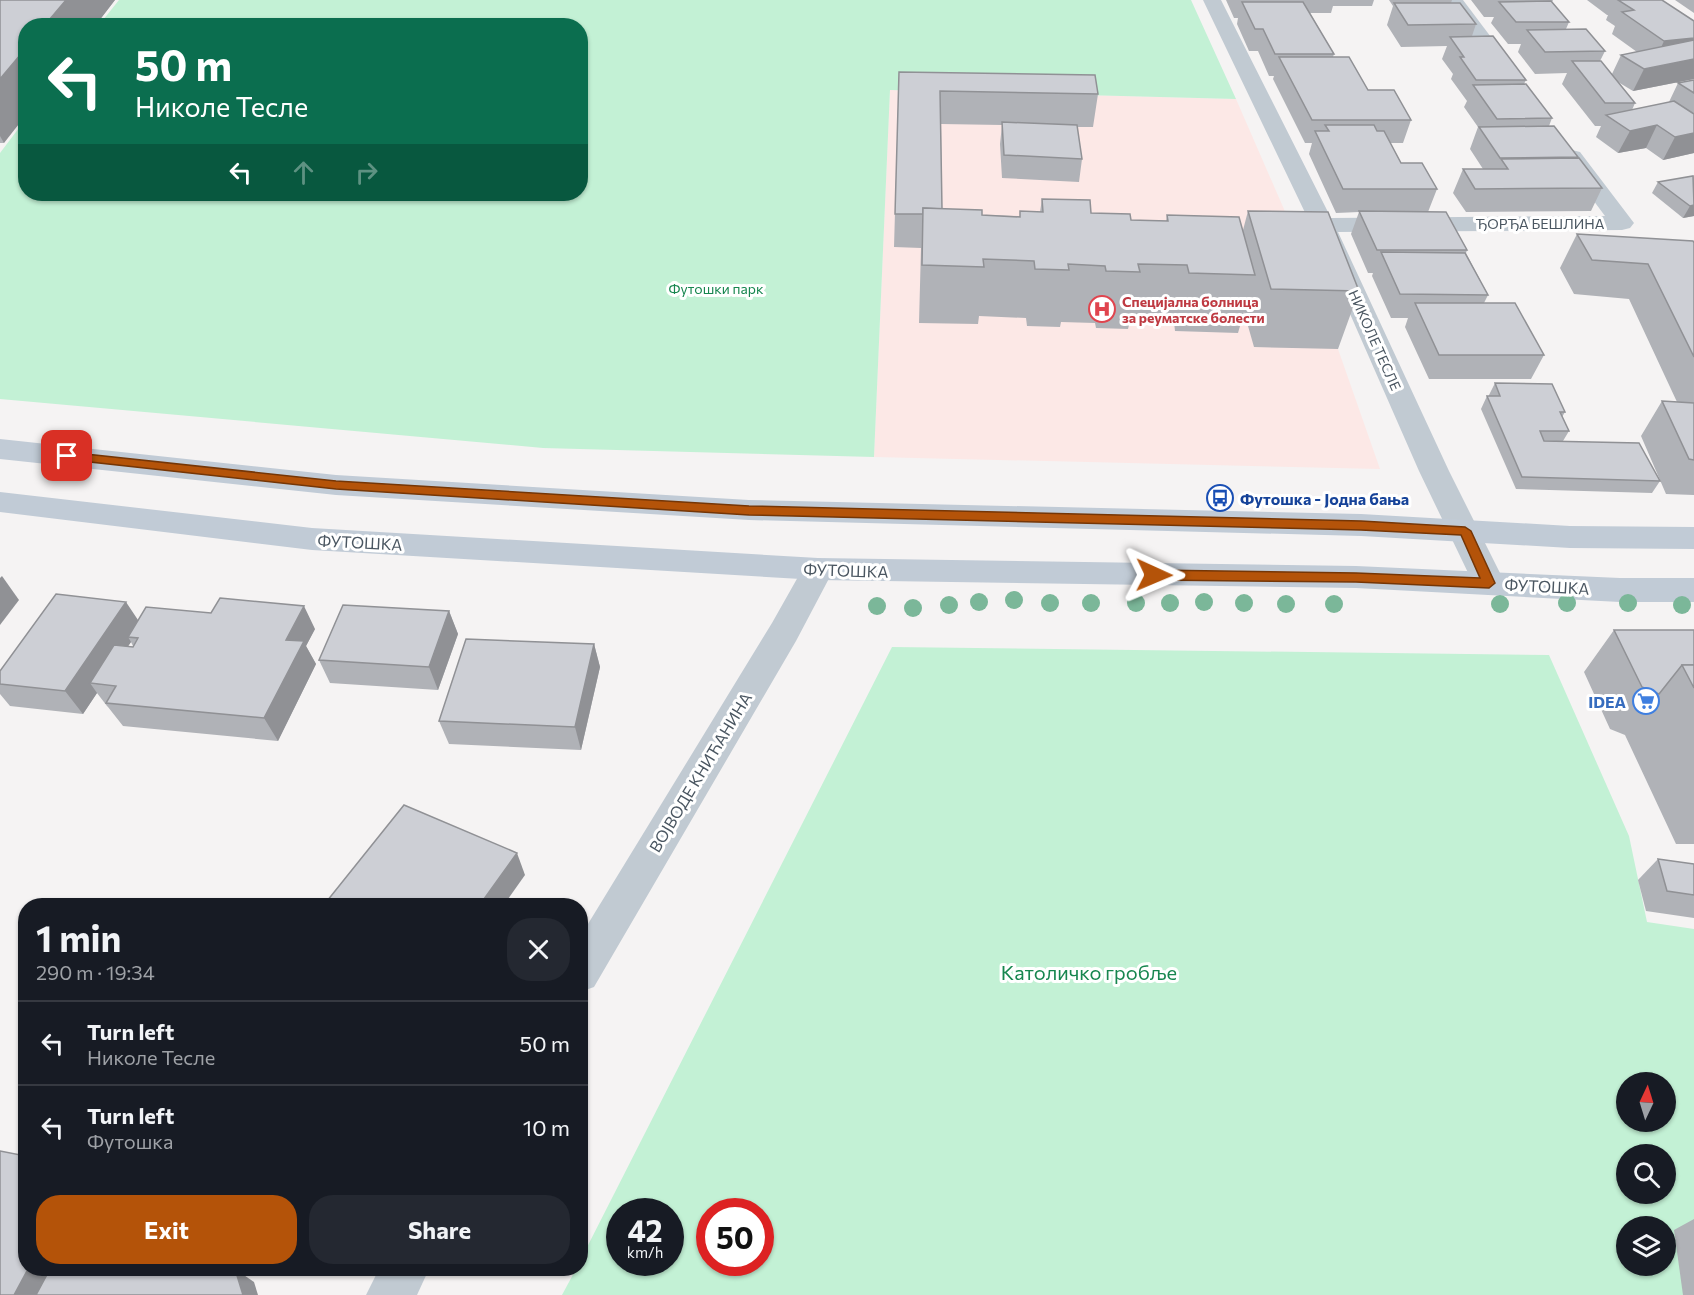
<!DOCTYPE html>
<meta charset="utf-8">
<style>
body{margin:0;font-family:Commissioner,sans-serif;background:#242831;color:#f1f3f6;height:100vh;display:flex;flex-direction:column;font-size:22px;white-space:nowrap}
*{box-sizing:border-box;margin:0}
p{font-size:20px;color:#9ea1a6}
.icon{flex:none;width:33px;height:33px;fill:none;stroke:currentColor;stroke-width:2;stroke-linecap:round;stroke-linejoin:round}
.map{position:relative;flex:1;overflow:hidden}
.side{position:absolute;left:18px;top:898px;width:570px;height:378px;display:flex;flex-direction:column;background:#171b24;border-radius:24px;box-shadow:0 2px 4px #0004}
.side>*{flex:none}
.guide{position:absolute;left:18px;top:18px;width:570px;height:183px;border-radius:24px;box-shadow:0 2px 4px #0004;background:#0b6e4f;color:#fff;overflow:hidden}
.needle{width:39px;rotate:4deg}
.fabs{position:absolute;left:1616px;top:1072px;display:grid;gap:12px}
.fabs a{display:grid;place-items:center;width:60px;height:60px;border-radius:50%;background:#171b24;box-shadow:0 2px 4px #0004;font-size:30px}
.speed{position:absolute;left:606px;top:1198px;display:flex;gap:12px;font-size:30px;font-weight:700;text-align:center}
.speed>*{display:grid;place-content:center;width:78px;height:78px;border-radius:50%;background:#171b24;box-shadow:0 2px 4px #0004;line-height:1}
.speed small{font-size:15px;font-weight:400}
.speed .limit{border:9px solid #d22;background:#fff;color:#111}
.pin{position:absolute;display:grid;place-items:center;width:51px;height:51px;color:#fff;margin:-26px;border-radius:12px;box-shadow:0 3px 9px #0006}
.me{position:absolute;width:66px;margin:-33px;rotate:91deg;stroke-linejoin:round;filter:drop-shadow(0 0 4px #0008)}
.turn{display:flex;align-items:center;gap:21px;height:126px;padding:0 18px;font-size:27px}
.turn .icon{width:78px;height:78px;stroke-width:2.5}
.turn b{display:block;font-size:42px;line-height:51px}
.lanes{display:flex;align-items:center;height:57px;padding:0 18px;background:#0003;justify-content:center;gap:30px;direction:ltr}
.lanes .off{opacity:.35}
.round{display:grid;place-items:center;flex:none;width:63px;height:63px;border-radius:24px;background:#242831}
.summary{display:flex;align-items:center;justify-content:space-between;height:102px;padding:0 18px}
h1{font-size:36px;font-weight:700;line-height:45px}
.action{display:flex;gap:12px;margin-top:auto;padding:12px 18px}
.action a{flex:1;height:69px;border-radius:24px;background:#b45309;color:#fff;font-size:24px;font-weight:700;line-height:69px;text-align:center}
.action a+a{background:#242831;color:#f1f3f6}
ul{padding:0;list-style:none}
li{display:flex;align-items:center;gap:18px;height:84px;padding:0 18px;border-top:2px solid #363941}
li div{flex:1}
li b{display:block;font-size:22px}
li em{font-style:normal}
.map>svg:first-child{display:block}
</style>
<div class="map">
<svg width="1694" height="1295" viewBox="0 0 1694 1295">
<rect width="100%" height="100%" fill="#f5f3f3"/>
<path fill="#fce8e6" d="M890,90L1236,99L1310,269L1380,469L874,457Z"/>
<g fill="#c3f1d5" fill-rule="evenodd">
<path d="M119,0H1191L1236,99L890,90L874,457L543,448L0,399V153L25,120L26,194H580V26L99,25Z"/>
<path d="M892,647L1549,655L1629,836L1647,922L1694,929V1295H562L576,1269H580L581,1259ZM1626,1083H1665V1122H1626ZM1626,1155H1665V1194H1626ZM620,1212H670V1263H620ZM710,1212H760V1263H710ZM1626,1227H1665V1266H1626Z"/>
</g>
<g fill="none" stroke-linecap="round" stroke-linejoin="round">
<g fill="#c1cad2" fill-rule="evenodd">
<path d="M1203,0H1221L1331,218L1605,216L1561,157L1564,152L1572,150L1580,152L1634,223L1630,228L1622,230L1338,232L1449,471L1505,583L1500,591L1489,595L1478,591L1473,583L1419,471L1311,225Z"/>
<path d="M1444,0H1463L1518,73L1515,77H1501Z"/>
<path d="M818,558L829,561L834,569L796,641L594,987L580,992V937L772,623L807,561Z"/>
<path d="M379,1269H429L417,1295H366Z"/>
</g>
<g fill="#c1cbd6" fill-rule="evenodd">
<path d="M0,439L336,475L749,500L1361,514L1570,526L1694,527V549L1570,548L1361,536L749,520L336,495L0,459Z"/>
<path d="M0,492L312,528L818,558L1356,566L1620,578H1694V602H1620L1356,588L818,580L312,550L0,512Z"/>
</g>
</g>
<g fill="#7bb799">
<circle cx="1014" cy="600" r="9"/>
<circle cx="979" cy="602" r="9"/>
<circle cx="1204" cy="602" r="9"/>
<circle cx="1050" cy="603" r="9"/>
<circle cx="1091" cy="603" r="9"/>
<circle cx="1136" cy="603" r="9"/>
<circle cx="1170" cy="603" r="9"/>
<circle cx="1244" cy="603" r="9"/>
<circle cx="1567" cy="603" r="9"/>
<circle cx="1628" cy="603" r="9"/>
<circle cx="1286" cy="604" r="9"/>
<circle cx="1334" cy="604" r="9"/>
<circle cx="1500" cy="604" r="9"/>
<circle cx="949" cy="605" r="9"/>
<circle cx="1682" cy="605" r="9"/>
<circle cx="877" cy="606" r="9"/>
<circle cx="913" cy="608" r="9"/>
</g>
<g fill="#b0b2b7" fill-rule="evenodd">
<path d="M0,0H115L95,26H26L4,143H0Z"/>
<path d="M1226,0H1374L1372,6H1333L1331,13H1310L1334,54L1333,57L1368,90L1411,120L1403,143H1390L1401,163L1437,189L1428,212L1467,250L1466,253L1488,295L1484,303L1544,355L1531,379H1429L1405,327L1408,318H1391L1372,276L1373,273H1368L1351,234L1359,212L1336,213L1309,154L1312,143H1305L1273,79L1274,76H1269L1258,51H1249L1237,24L1238,18H1234Z"/>
<path d="M1389,0H1452L1451,3L1476,24L1472,36L1526,80L1524,84L1552,118L1549,126L1578,157V158L1602,188L1591,211L1466,212L1453,193L1463,169H1483L1470,149L1478,127L1464,107L1467,101L1451,79L1453,74L1442,59L1447,46L1401,47L1387,25L1393,6Z"/>
<path d="M1471,0H1553L1552,2L1569,22L1566,29L1605,51L1600,61L1612,74L1621,55L1637,52L1612,34L1615,26L1606,20L1608,15H1607L1587,0H1662L1694,21V79L1633,91L1618,82L1635,103L1632,110L1669,102L1678,83L1694,80V153L1663,160L1646,148L1618,153L1596,137L1601,126H1595L1562,84L1567,73L1535,74L1518,52L1521,44H1508L1491,23L1494,17H1484Z"/>
<path d="M1675,0H1694V13Z"/>
<path d="M899,72L1098,94L1093,127H1077L1082,159L1079,182L1002,178L1000,144L1002,125L941,124L942,209L982,215L1020,216V211L1040,212L1042,199L1091,213L1131,220L1166,221L1167,215L1243,230L1248,211L1359,291L1338,349L1254,347L1244,312L1238,333L1175,331L1174,322L1130,321L1128,329L1096,328L1095,323L1061,322L1060,327L1027,326L1026,318L979,316L978,324L919,323L921,248L894,247Z"/>
<path d="M1694,176V216L1683,218L1652,193L1658,182Z"/>
<path d="M1577,234L1694,243V495L1666,494L1641,436L1662,401L1677,402L1629,299L1574,294L1560,268Z"/>
<path d="M1495,383L1565,412L1562,417L1569,431L1563,441L1660,481L1652,493L1516,489L1481,409L1487,396H1489V395Z"/>
<path d="M449,611L458,634L438,690L330,683L319,660Z"/>
<path d="M138,620L315,629L306,646L316,664L278,741L123,726L108,707L107,706L97,693L83,714L10,706L0,694V671ZM131,642L133,646V647L128,646Z"/>
<path d="M1614,630H1694V844H1676L1625,735L1610,729L1584,672Z"/>
<path d="M594,644L600,667L581,750L449,744L439,721Z"/>
<path d="M1658,859L1694,864V918L1646,911L1638,880Z"/>
<path d="M1694,1219V1295H1683L1674,1230Z"/>
</g>
<g fill="#909195">
<path d="M66,0H115L95,26H44Z"/>
<path d="M1694,38V58L1654,63L1664,41Z"/>
<path d="M26,48V115L4,143L0,136V79Z"/>
<path d="M1694,59V79L1633,91L1644,69Z"/>
<path d="M1657,125L1646,148L1618,153L1630,131Z"/>
<path d="M1694,133V153L1663,160L1675,137Z"/>
<path d="M1694,205V216L1683,218L1690,206Z"/>
<path d="M2,576L19,600L0,625V578Z"/>
<path d="M126,602L142,626L128,637L131,642L102,685L90,683L97,693L83,714L65,691Z"/>
<path d="M304,606L315,629L306,646L316,664L278,741L264,718L286,640Z"/>
<path d="M449,611L458,634L438,690L429,667Z"/>
<path d="M594,644L600,667L581,750L575,727Z"/>
<path d="M517,853L525,875L503,906H479Z"/>
<path d="M28,1269H61L47,1295H14Z"/>
<path d="M235,1269L254,1282L258,1295H243Z"/>
</g>
<g fill="#cdcfd5" stroke="#909195" stroke-width="1.5">
<path d="M0,0H66L44,26H26V48L0,79Z"/>
<path d="M1618,0H1662L1694,21V38L1664,41L1622,12L1634,10Z"/>
<path d="M1551,1L1569,22H1516L1499,2Z"/>
<path d="M1242,2H1303L1334,54H1275L1263,29H1255Z"/>
<path d="M1394,3H1460L1476,24L1408,25Z"/>
<path d="M1586,29L1605,51L1545,52L1527,30Z"/>
<path d="M1493,36L1526,80H1476L1460,57H1464L1450,37Z"/>
<path d="M1694,40V59L1644,69L1621,55Z"/>
<path d="M1279,57H1349L1368,90H1394L1411,120H1312Z"/>
<path d="M1572,61H1601L1635,103H1605Z"/>
<path d="M899,72L1095,75L1098,94L940,91L942,209L923,208V214H895Z"/>
<path d="M1694,80V93L1678,83Z"/>
<path d="M1526,84L1552,118L1497,119L1473,85Z"/>
<path d="M1674,101L1694,114V133L1675,137L1657,125L1630,131L1606,115Z"/>
<path d="M1002,122L1077,125L1082,159L1004,155Z"/>
<path d="M1325,125H1374L1377,131H1384L1401,163H1422L1437,189H1343L1315,131H1329Z"/>
<path d="M1554,126L1578,157L1500,158L1479,127Z"/>
<path d="M1579,158L1602,188L1475,189L1463,169H1508L1501,159Z"/>
<path d="M1693,176L1694,205L1690,206L1658,182Z"/>
<path d="M1042,199L1090,200L1091,213L1130,214L1131,220L1168,221L1167,215L1239,217L1255,275L1189,273L1187,265L1138,264L1140,272L1106,271L1105,266L1068,264L1069,270L1035,269L1034,261L983,259L984,267L922,265L923,208L982,210V215L1020,217V211L1043,212Z"/>
<path d="M1248,211L1328,212L1359,291L1271,289Z"/>
<path d="M1359,211L1446,212L1467,250H1377Z"/>
<path d="M1577,234L1693,241L1694,243V357L1648,264L1592,260Z"/>
<path d="M1381,252L1465,253L1488,295L1400,294Z"/>
<path d="M1415,303H1515L1544,355H1439Z"/>
<path d="M1495,383L1552,384L1565,412H1560L1569,431H1540L1544,441L1639,443L1660,481L1522,477L1487,396H1500Z"/>
<path d="M1662,401L1694,403V460L1689,459Z"/>
<path d="M56,594L126,602L65,691L0,684V671Z"/>
<path d="M220,598L304,606L286,640L304,641L264,718L106,703L116,686L90,683L114,645L133,647L138,638L128,637L146,607L211,613Z"/>
<path d="M343,605L449,611L429,667L319,660Z"/>
<path d="M1614,630H1694V665H1682L1659,694L1642,687Z"/>
<path d="M466,639L594,644L575,727L439,721Z"/>
<path d="M1682,665H1694V688Z"/>
<path d="M404,805L517,853L479,906H323Z"/>
<path d="M1658,859L1694,864V895L1667,891Z"/>
<path d="M0,1151L26,1156V1269H28L14,1295H0Z"/>
<path d="M50,1269H235L243,1295H36Z"/>
</g>
<path fill="#b45309" stroke="#753606" stroke-width="1.5" d="M67,452L336,481L749,506L1361,521L1465,527L1471,531L1495,583L1489,588L1356,582L1154,580L1147,575L1154,570L1356,573L1480,578L1461,535L1361,530L749,515L336,489L63,459V454Z"/>
<defs>
<symbol id="hospital-ring" viewBox="-11 -11 22 22"><circle r="9.5" fill="#fff" stroke="#e0444e" stroke-width="1.5"/><path d="M-5-5h3v3.5h4V-5h3V5h-3V1.5h-4V5h-3Z" fill="#e0444e"/></symbol>
<symbol id="bus-ring" viewBox="-11 -11 22 22"><circle r="9.5" fill="#fff" stroke="#1a4fb4" stroke-width="1.5"/><path d="M-5-6H5V4H4V6H2V4H-2V6H-4V4H-5ZM-3.5-4V0h7V-4ZM-3.5 1.2v1.5H-2V1.2ZM2 1.2v1.5H3.5V1.2Z" fill="#1a4fb4"/></symbol>
<symbol id="supermarket-ring" viewBox="-11 -11 22 22"><circle r="9.5" fill="#fff" stroke="#3f7fe0" stroke-width="1.5"/><path d="M-6-5.5h2.5l.6 2H6L4.5 2H-2.5L-4.4-4H-6ZM-1.5 3.2a1.3 1.3 0 1 0 .1 0ZM3 3.2a1.3 1.3 0 1 0 .1 0Z" fill="#3f7fe0"/></symbol>
</defs>
<g fill-rule="evenodd">
<use href="#hospital-ring" x="1087" y="294" width="30" height="30"/>
<use href="#bus-ring" x="1205" y="483" width="30" height="30"/>
<use href="#supermarket-ring" x="1631" y="686" width="30" height="30"/>
</g>
<g text-anchor="middle" dominant-baseline="central" stroke-width="6" stroke-linejoin="round" paint-order="stroke">
<g font-size="14" fill="#4a5661" stroke="#fff">
<text x="1540" y="223">ЂОРЂА БЕШЛИНА</text>
<text transform="translate(1375 340) rotate(66)">НИКОЛЕ ТЕСЛЕ</text>
</g>
<g font-size="14" fill="#17864f" stroke="#fff">
<text x="716" y="288">Футошки парк</text>
</g>
<g font-size="14" font-weight="bold" fill="#be3a42" stroke="#fff" text-anchor="start">
<text x="1122" y="301">Специјална болница<tspan x="1122" dy="16">за реуматске болести</tspan></text>
</g>
<g font-size="16" font-weight="bold" fill="#164399" stroke="#fff" text-anchor="start">
<text x="1240" y="498">Футошка - Јодна бања</text>
</g>
<g font-size="16" fill="#4a5661" stroke="#fff">
<text transform="translate(360 542) rotate(3)">ФУТОШКА</text>
<text transform="translate(846 570) rotate(2)">ФУТОШКА</text>
<text transform="translate(1547 586) rotate(3)">ФУТОШКА</text>
<text transform="translate(700 772) rotate(-59)">ВОЈВОДЕ КНИЋАНИНА</text>
</g>
<g font-size="16" font-weight="bold" fill="#366cbe" stroke="#fff" text-anchor="end">
<text x="1626" y="701">IDEA</text>
</g>
<g font-size="20" fill="#17864f" stroke="#fff">
<text x="1089" y="972">Католичко гробље</text>
</g>
</g>
</svg>
<div class="fabs">
<a><svg class="needle" viewBox="-14 -14 28 28"><path d="M0-13l5 13h-10z" fill="#e53935"/><path d="M0 13l5-13h-10z" fill="#9ea1a6"/></svg></a>
<a><svg class="icon" aria-label="search" viewBox="0 0 24 24"><circle cx="10" cy="10" r="6"/><path d="M15 15l6 6"/></svg></a>
<a><svg class="icon" aria-label="layers" viewBox="0 0 24 24"><path d="M12 4l9 5-9 5-9-5zM3 14l9 5 9-5"/></svg></a>
</div>
<div class="speed"><div>42<small>km/h</small></div><div class="limit">50</div></div>
<div class="pin" style="left:67px;top:456px;background:#d93025"><svg class="icon" aria-label="arrive" viewBox="0 0 24 24"><path d="M6 21V4h12l-3 4 3 4H6"/></svg></div>
<svg class="me" style="left:1154px;top:575px" viewBox="-20 -20 40 40"><path d="M0-17L14 15 0 8-14 15z" fill="#b45309" stroke="#fff" stroke-width="4"/></svg>
<div class="guide">
<div class="turn"><svg class="icon" aria-label="left" viewBox="0 0 24 24"><path d="M17 20v-9H6M10 6l-5 5 5 5"/></svg><div><b>50 m</b>Николе Тесле</div></div>
<div class="lanes"><svg class="icon" aria-label="left" viewBox="0 0 24 24"><path d="M17 20v-9H6M10 6l-5 5 5 5"/></svg><svg class="icon off" aria-label="ahead" viewBox="0 0 24 24"><path d="M12 20V5M6 11l6-6 6 6"/></svg><svg class="icon off" aria-label="right" viewBox="0 0 24 24"><path d="M7 20v-9h11M14 6l5 5-5 5"/></svg></div>
</div>
<section class="side">
<div class="summary"><div><h1>1 min</h1><p>290 m · 19:34</p></div><a class="round"><svg class="icon" aria-label="close" viewBox="0 0 24 24"><path d="M6 6l12 12M18 6L6 18"/></svg></a></div>
<ul>
<li><svg class="icon" aria-label="left" viewBox="0 0 24 24"><path d="M17 20v-9H6M10 6l-5 5 5 5"/></svg><div><b>Turn left</b><p>Николе Тесле</p></div><em>50 m</em></li>
<li><svg class="icon" aria-label="left" viewBox="0 0 24 24"><path d="M17 20v-9H6M10 6l-5 5 5 5"/></svg><div><b>Turn left</b><p>Футошка</p></div><em>10 m</em></li>
</ul>
<div class="action"><a>Exit</a><a>Share</a></div>
</section>
</div>
